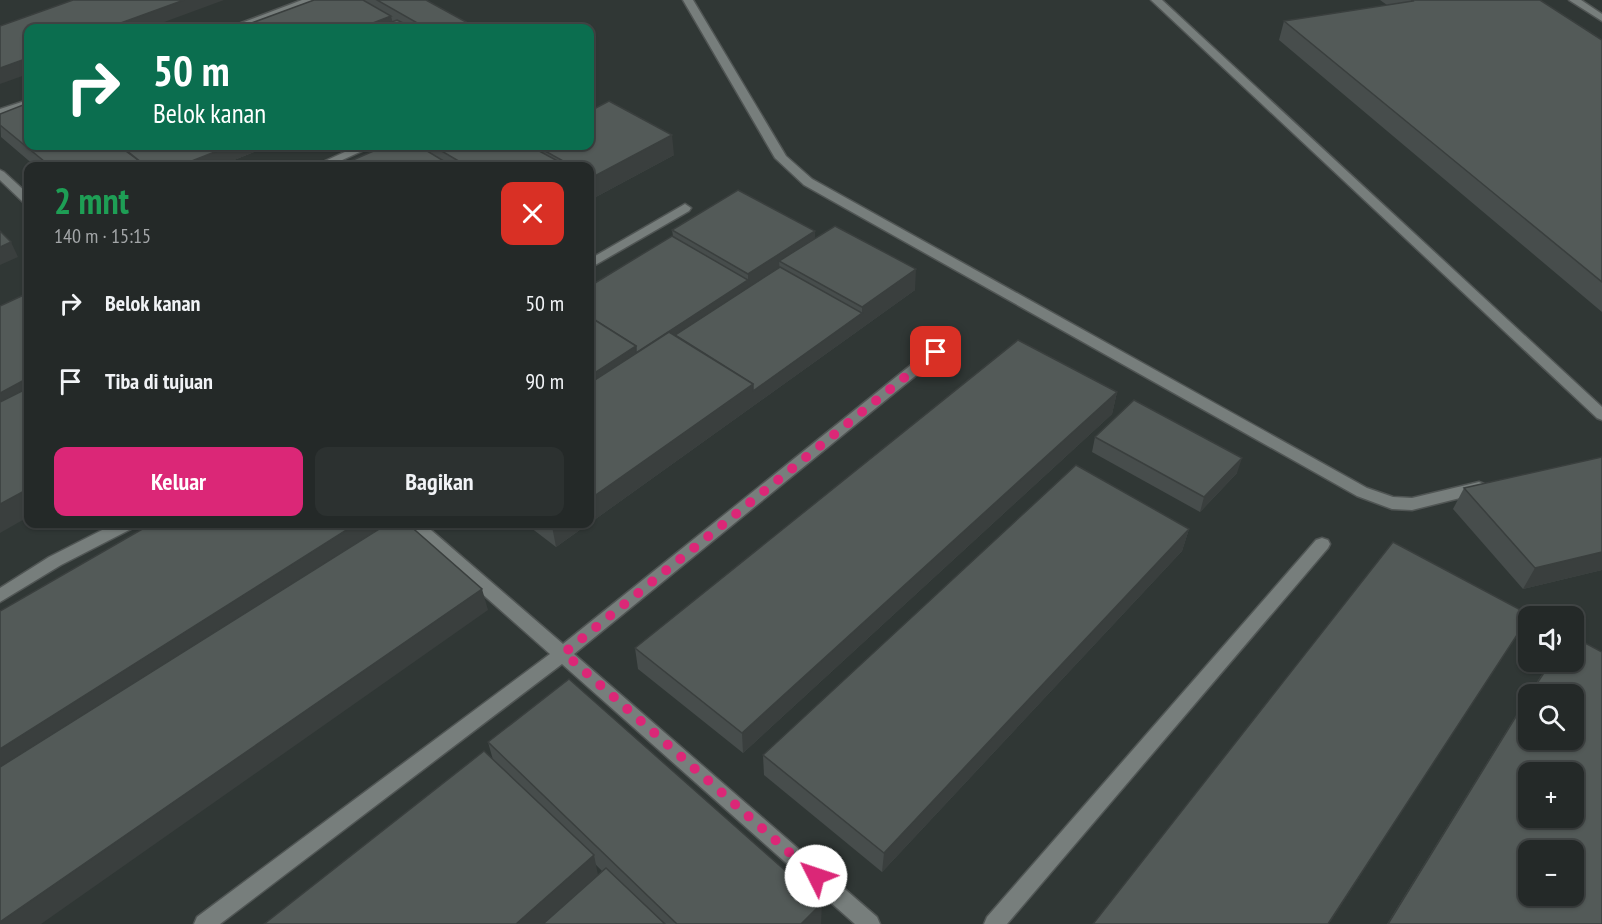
<!DOCTYPE html>
<html lang="id">
<meta charset="utf-8">
<style>
body{margin:0;font-family:"PT Sans Narrow",sans-serif;background:#2c3130;color:#f1f3f6;height:100vh;display:flex;flex-direction:column;font-size:22px;white-space:nowrap}
*{box-sizing:border-box;margin:0}
p{font-size:20px;color:#a3a6a8}
.icon{flex:none;width:33px;height:33px;fill:none;stroke:currentColor;stroke-width:2;stroke-linecap:round;stroke-linejoin:round}
.map{position:relative;flex:1;overflow:hidden}
.panel{position:absolute;left:24px;top:162px;width:570px;height:366px;display:flex;flex-direction:column;background:#242928;border-radius:12px;box-shadow:0 2px 4px #0004,0 0 0 2px #414545}
.panel>*{flex:none}
.hud{position:absolute;left:24px;top:24px;width:570px;height:126px;border-radius:12px;box-shadow:0 2px 4px #0004,0 0 0 2px #414545;background:#0b6e4f;color:#fff;overflow:hidden}
.tools{position:absolute;left:1518px;top:606px;display:grid;gap:12px}
.tools a{display:grid;place-items:center;width:66px;height:66px;border-radius:12px;background:#242928;box-shadow:0 2px 4px #0004,0 0 0 2px #414545;font-size:30px}
.pin{position:absolute;display:grid;place-items:center;width:51px;height:51px;color:#fff;margin:-26px;border-radius:12px;box-shadow:0 3px 9px #0006}
.me{position:absolute;width:66px;margin:-33px;rotate:311deg;stroke-linejoin:round;filter:drop-shadow(0 0 4px #0008)}
.turn{display:flex;align-items:center;gap:21px;height:126px;padding:0 30px;font-size:27px}
.turn .icon{width:78px;height:78px;stroke-width:2.5}
.turn b{display:block;font-size:42px;line-height:51px}
.round{display:grid;place-items:center;flex:none;width:63px;height:63px;border-radius:12px;background:#2c3130}
.summary{display:flex;align-items:center;justify-content:space-between;height:102px;padding:0 30px}
h1{font-size:36px;font-weight:800;line-height:45px;color:#1e9e55}
.primary-button{display:flex;gap:12px;margin-top:auto;padding:12px 30px}
.primary-button a{flex:1;height:69px;border-radius:12px;background:#db2777;color:#fff;font-size:24px;font-weight:800;line-height:69px;text-align:center}
.primary-button a+a{background:#2c3130;color:#f1f3f6}
ul{padding:0;list-style:none}
li{display:flex;align-items:center;gap:18px;height:78px;padding:0 30px}
li div{flex:1}
li b{display:block;font-size:22px}
li em{font-style:normal}
.map>svg:first-child{display:block}
</style>
<div class="map">
<svg width="1602" height="924" viewBox="0 0 1602 924">
<rect width="100%" height="100%" fill="#303735"/>
<g fill="none" stroke-linecap="round" stroke-linejoin="round">
<defs>
<g id="minor">
<path d="M302,0H316L241,28H228Z"/>
<path d="M683,0H693L786,156L812,179L1367,488L1393,497L1412,498L1479,482L1484,484L1487,488L1484,492L1412,510L1392,509L1357,496L804,185L775,158Z"/>
<path d="M1151,0H1162L1602,407V420L1597,418Z"/>
<path d="M1569,0H1581L1602,14V21Z"/>
<path d="M28,100V107L0,116V109Z"/>
<path d="M358,146H373L329,166H314Z"/>
<path d="M0,170L4,172L28,194V203H24L0,180Z"/>
<path d="M685,204L691,208L689,211L590,268V259Z"/>
<path d="M936,348L943,352L941,355L574,654L877,917L880,924H855L562,664L220,924H194L197,917L550,654L408,528L406,524H424L563,644L931,349Z"/>
<path d="M114,524H135L133,528L61,565L0,602V588L49,557Z"/>
<path d="M1322,538L1328,540L1330,544L1328,548L1007,924H984L987,917L1316,540Z"/>
</g>
</defs>
<use href="#minor" stroke="#505554" stroke-width="3"/>
<use href="#minor" fill="#777e7c" fill-rule="evenodd"/>
</g>
<g fill="#474d4c">
<path d="M314,0H426L477,28H238Z"/>
<path d="M1380,0H1540L1602,40V312L1279,40L1284,21L1387,5Z"/>
<path d="M0,114L28,146H269L219,166H35L1,137Z"/>
<path d="M385,146H590L674,155L594,198L592,197V200L590,201V166H339Z"/>
<path d="M672,230L815,231V239L915,290L590,523L673,236Z"/>
<path d="M1117,392L1112,414L743,753L638,669L635,648Z"/>
<path d="M1095,437L1237,473L1200,512L1092,452Z"/>
<path d="M1602,457V570L1523,589L1453,509L1464,488Z"/>
<path d="M526,524H588L556,547Z"/>
<path d="M1189,529L1182,551L882,872L764,775L763,755Z"/>
<path d="M1550,662H1574L1602,924H1387L1528,696V740L1574,694H1529Z"/>
<path d="M488,742L821,924H543L602,871L493,760Z"/>
</g>
<g fill="#3a3f3e">
<path d="M184,0H224L148,28H107Z"/>
<path d="M391,16L394,28H360Z"/>
<path d="M28,58V74L0,84V68Z"/>
<path d="M672,135L674,155L594,198L591,178Z"/>
<path d="M230,146H269L219,166H179Z"/>
<path d="M590,179L592,200L590,201Z"/>
<path d="M815,231V251L779,261L780,274L590,399V376L636,346L748,280V274Z"/>
<path d="M11,242L18,257L0,265V247Z"/>
<path d="M916,269L915,290L590,523V499L753,384L862,313V307Z"/>
<path d="M28,378V406L0,420V393Z"/>
<path d="M1117,392L1112,414L743,753L742,733Z"/>
<path d="M1242,458L1237,473L1200,512L1204,497Z"/>
<path d="M28,489V517L0,533V504Z"/>
<path d="M356,524H392L0,779V749Z"/>
<path d="M555,524H588L556,547L552,526Z"/>
<path d="M1189,529L1182,551L882,872L884,853Z"/>
<path d="M1602,552V570L1523,589L1535,568Z"/>
<path d="M482,589L488,610L41,924H0V922Z"/>
<path d="M1528,617L1329,924H1328Z"/>
<path d="M594,855L598,875L543,924H516Z"/>
<path d="M822,903L821,924H801Z"/>
</g>
<g fill="#535a58" stroke="#3a3f3e" stroke-width="1.5" fill-rule="evenodd">
<path d="M73,0H184L107,28H28V58L0,68V26Z"/>
<path d="M314,0H363L391,16L360,28H238Z"/>
<path d="M377,0H426L477,28H426Z"/>
<path d="M1412,0H1540L1602,40V282L1284,21L1413,1Z"/>
<path d="M397,20L413,28H375Z"/>
<path d="M232,24L238,28H220Z"/>
<path d="M609,101L672,135L591,178L590,177V166H572L536,146H590V111Z"/>
<path d="M28,103V146H119L146,166H50L0,125V114Z"/>
<path d="M121,146H230L179,166H146Z"/>
<path d="M385,146H419L452,166H339Z"/>
<path d="M433,146H530L567,166H467Z"/>
<path d="M738,190L815,231L748,274L672,230Z"/>
<path d="M835,226L916,269L862,307L779,261Z"/>
<path d="M0,231L11,242L0,247Z"/>
<path d="M672,236L748,280L636,353V346L590,317V286Z"/>
<path d="M780,267L862,313L753,391V384L675,335Z"/>
<path d="M28,293V378L0,393V306Z"/>
<path d="M590,317L636,346L590,376Z"/>
<path d="M669,332L753,384L590,499V383Z"/>
<path d="M1018,340L1117,392L742,733L635,648Z"/>
<path d="M28,388V489L0,504V402Z"/>
<path d="M1134,400L1242,458L1204,497L1095,437Z"/>
<path d="M1602,457V552L1535,568L1464,488Z"/>
<path d="M1076,465L1189,529L884,853L763,755Z"/>
<path d="M151,524H356L0,749V611Z"/>
<path d="M387,524H408L482,589L0,922V767Z"/>
<path d="M1393,542L1530,615L1328,924H1093Z"/>
<path d="M1574,637L1602,652V924H1388L1528,697V740H1574V694H1530L1551,662H1574ZM1528,772H1574V818H1528ZM1528,850H1574V896H1528Z"/>
<path d="M569,679L822,903L801,924H677L488,742Z"/>
<path d="M484,751L594,855L516,924H264Z"/>
<path d="M606,868L665,924H543Z"/>
</g>
<g fill="none" stroke-linecap="round" stroke-linejoin="round">
<path stroke="#db2777" stroke-width="10" stroke-dasharray="0 18" d="M816,876L564,653L936,352"/>
</g>
</svg>
<div class="tools">
<a><svg class="icon" aria-label="sound" viewBox="0 0 24 24"><path d="M4 9h4l5-4v14l-5-4H4zM17 9q2 3 0 6"/></svg></a>
<a><svg class="icon" aria-label="search" viewBox="0 0 24 24"><circle cx="10" cy="10" r="6"/><path d="M15 15l6 6"/></svg></a>
<a>+</a>
<a>−</a>
</div>
<div class="pin" style="left:936px;top:352px;background:#d93025"><svg class="icon" aria-label="arrive" viewBox="0 0 24 24"><path d="M6 21V4h12l-3 4 3 4H6"/></svg></div>
<svg class="me" style="left:816px;top:876px" viewBox="-20 -20 40 40"><circle r="19" fill="#fff"/><path d="M0-13L10 11 0 6-10 11z" fill="#db2777"/></svg>
<div class="hud">
<div class="turn"><svg class="icon" aria-label="right" viewBox="0 0 24 24"><path d="M7 20v-9h11M14 6l5 5-5 5"/></svg><div><b>50 m</b>Belok kanan</div></div>
</div>
<section class="panel">
<div class="summary"><div><h1>2 mnt</h1><p>140 m · 15:15</p></div><a class="round" style="background:#d93025;color:#fff"><svg class="icon" aria-label="close" viewBox="0 0 24 24"><path d="M6 6l12 12M18 6L6 18"/></svg></a></div>
<ul>
<li><svg class="icon" aria-label="right" viewBox="0 0 24 24"><path d="M7 20v-9h11M14 6l5 5-5 5"/></svg><div><b>Belok kanan</b></div><em>50 m</em></li>
<li><svg class="icon" aria-label="arrive" viewBox="0 0 24 24"><path d="M6 21V4h12l-3 4 3 4H6"/></svg><div><b>Tiba di tujuan</b></div><em>90 m</em></li>
</ul>
<div class="primary-button"><a>Keluar</a><a>Bagikan</a></div>
</section>
</div>
